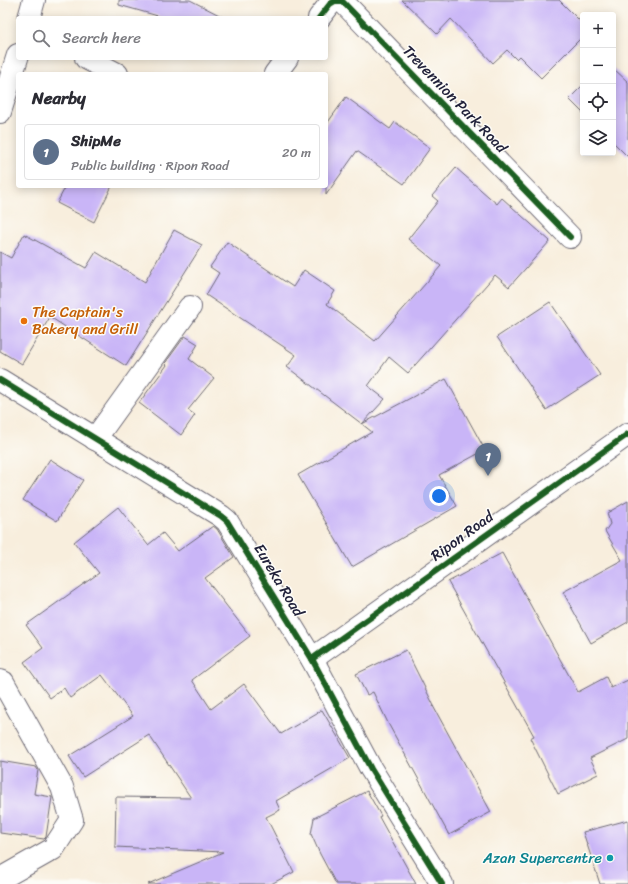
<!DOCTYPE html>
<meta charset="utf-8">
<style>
:root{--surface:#fff;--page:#f2f2f3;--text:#2b2b33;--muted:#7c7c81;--line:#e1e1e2;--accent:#1f6fb2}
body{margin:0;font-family:Sriracha,sans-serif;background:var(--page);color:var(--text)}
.controls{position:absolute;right:12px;top:12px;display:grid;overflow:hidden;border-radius:4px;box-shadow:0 2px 10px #0003}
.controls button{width:36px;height:36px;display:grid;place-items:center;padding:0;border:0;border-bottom:1px solid var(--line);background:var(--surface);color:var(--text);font:20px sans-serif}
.you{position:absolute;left:439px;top:496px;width:14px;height:14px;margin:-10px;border:3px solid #fff;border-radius:50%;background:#1a73e8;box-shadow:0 0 0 6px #1a73e833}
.badge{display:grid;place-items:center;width:26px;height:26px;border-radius:50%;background:var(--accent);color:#fff;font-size:13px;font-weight:700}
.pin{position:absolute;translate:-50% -33px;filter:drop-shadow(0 1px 2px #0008)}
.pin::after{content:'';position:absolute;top:21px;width:14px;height:12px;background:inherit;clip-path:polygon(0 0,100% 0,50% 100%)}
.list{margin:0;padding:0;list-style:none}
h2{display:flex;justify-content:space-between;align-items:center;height:52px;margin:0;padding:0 16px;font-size:17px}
h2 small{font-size:13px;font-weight:400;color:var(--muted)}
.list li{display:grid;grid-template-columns:26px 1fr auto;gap:12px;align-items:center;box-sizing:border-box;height:56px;margin:0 8px 8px;padding:0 8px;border:1px solid var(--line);border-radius:4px}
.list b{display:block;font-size:15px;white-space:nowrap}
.list p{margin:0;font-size:13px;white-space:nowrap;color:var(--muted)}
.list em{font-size:13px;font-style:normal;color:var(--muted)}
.icon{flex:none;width:22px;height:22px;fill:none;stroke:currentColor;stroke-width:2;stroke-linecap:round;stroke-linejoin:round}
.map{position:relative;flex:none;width:628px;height:884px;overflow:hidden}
.search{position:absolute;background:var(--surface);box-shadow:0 2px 10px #0003;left:16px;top:16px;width:312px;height:44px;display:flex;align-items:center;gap:10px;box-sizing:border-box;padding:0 14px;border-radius:4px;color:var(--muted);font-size:15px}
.panel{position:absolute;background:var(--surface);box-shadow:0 2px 10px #0003;left:16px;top:72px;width:312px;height:116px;border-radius:4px}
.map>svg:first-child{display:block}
.building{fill:#c9b5f7}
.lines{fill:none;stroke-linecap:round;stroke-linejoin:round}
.minor-casing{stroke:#6d6974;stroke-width:24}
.tertiary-casing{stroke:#6d6974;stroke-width:24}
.secondary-casing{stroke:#6d6974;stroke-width:24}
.minor{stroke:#fff;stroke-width:22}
.tertiary{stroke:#fff;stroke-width:22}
.secondary{stroke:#fff;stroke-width:22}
.cycleway-casing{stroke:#fdfcf7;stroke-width:8}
.cycleway{stroke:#1b5e20;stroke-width:6}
.food-dot{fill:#e8710a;stroke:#fdfcf7;stroke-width:1.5}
.culture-dot{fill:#0f9aa8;stroke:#fdfcf7;stroke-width:1.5}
.labels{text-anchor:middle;stroke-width:3;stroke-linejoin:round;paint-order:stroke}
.street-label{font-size:15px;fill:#22223b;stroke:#fdfcf7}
.food-label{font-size:15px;fill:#c56008;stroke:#fdfcf7;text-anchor:start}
.culture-label{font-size:15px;fill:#0d838f;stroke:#fdfcf7;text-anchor:end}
</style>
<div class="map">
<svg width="628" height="884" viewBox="0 0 628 884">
<rect width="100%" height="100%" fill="#fdfcf7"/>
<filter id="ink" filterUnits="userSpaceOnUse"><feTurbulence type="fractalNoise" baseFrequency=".025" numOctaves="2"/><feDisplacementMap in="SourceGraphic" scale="8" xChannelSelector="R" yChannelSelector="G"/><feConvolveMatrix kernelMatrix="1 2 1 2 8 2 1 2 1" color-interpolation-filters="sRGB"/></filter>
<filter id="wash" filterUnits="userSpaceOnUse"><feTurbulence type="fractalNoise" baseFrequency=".012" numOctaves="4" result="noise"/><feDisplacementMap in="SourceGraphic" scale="16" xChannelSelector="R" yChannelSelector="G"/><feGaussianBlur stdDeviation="0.9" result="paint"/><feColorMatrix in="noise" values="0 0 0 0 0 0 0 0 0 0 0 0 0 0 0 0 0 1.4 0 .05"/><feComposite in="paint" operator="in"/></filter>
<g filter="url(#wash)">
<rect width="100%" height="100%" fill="#f8eedd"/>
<g id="blocks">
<!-- building -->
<g class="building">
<polygon points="119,0 190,0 225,18 165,18 119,5"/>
<polygon points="402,0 559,0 583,24 583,36 541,78 519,56 516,59 507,50 493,63 451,19 437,34"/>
<polygon points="613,68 628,82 628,157 613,142"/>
<polygon points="583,85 583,113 569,99"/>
<polygon points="346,97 390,129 395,122 430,148 404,184 357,151 326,195 326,125"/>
<polygon points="456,168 497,204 502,198 550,241 509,287 495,275 408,373 389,357 368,386 385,399 362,424 287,367 296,355 206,295 219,273 210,267 227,242 293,287 304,270 335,291 327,304 375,341 441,266 408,239 438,201 432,196"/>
<polygon points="66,186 112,186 94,222 57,203"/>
<polygon points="174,230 202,245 126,366 50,317 22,364 0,351 0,252 11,258 24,234 86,268 96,252 145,282"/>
<polygon points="550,302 600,375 546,410 497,337"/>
<polygon points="185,336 198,344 189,359 214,378 188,410 195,415 181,435 139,403 167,365 165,363 166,362"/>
<polygon points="446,379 485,450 439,475 457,506 352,567 298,475 372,432 362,424"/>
<polygon points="50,459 83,480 57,521 23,500"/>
<polygon points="628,501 628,622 591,643 563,592 622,560 605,531 610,524 607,513"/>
<polygon points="118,507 148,545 163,533 178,551 213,526 217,529 234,557 205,578 250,636 192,680 211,709 244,684 281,734 322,710 350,758 276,801 280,810 266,817 294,872 271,884 148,884 223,852 115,847 116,797 191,798 149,735 83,777 69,756 133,716 102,675 70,698 64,688 50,698 24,662 43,648 26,625 99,573 74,542"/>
<polygon points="502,553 578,692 606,677 611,688 628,680 628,739 590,758 598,774 558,794 530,738 534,736 448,582"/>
<polygon points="406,650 434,706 433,706 491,812 449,835 389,725 373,692 367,695 356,674"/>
<polygon points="0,761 36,767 38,770 34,794 52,797 46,837 44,839 0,833"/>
<polygon points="367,791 381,816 379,817 416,884 336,884 320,854 311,834 314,818"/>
<polygon points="628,820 628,884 600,884 583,832"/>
</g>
</g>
</g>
<g filter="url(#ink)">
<use href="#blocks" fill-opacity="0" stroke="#6d6974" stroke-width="1"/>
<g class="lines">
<defs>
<g id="minor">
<polyline points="319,18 330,4 335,1 342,1 570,237"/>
<polyline points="86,58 117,74"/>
<polyline points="275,74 287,58"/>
<polyline points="95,439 190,307"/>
<polyline points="312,659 628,434"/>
<polyline points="0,681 3,682 62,787 72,820 53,849 0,879"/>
</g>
<polyline id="tertiary" points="0,380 221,516 227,521 312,659 371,769 442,884"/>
<g id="secondary">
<polyline points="29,18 34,0"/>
<polyline points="0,112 18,55"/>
</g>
</defs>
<!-- minor casing -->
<use href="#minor" class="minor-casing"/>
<!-- tertiary casing -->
<use href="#tertiary" class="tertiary-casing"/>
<!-- secondary casing -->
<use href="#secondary" class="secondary-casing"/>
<!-- minor -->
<use href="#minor" class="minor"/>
<!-- tertiary -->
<use href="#tertiary" class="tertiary"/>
<!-- secondary -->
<use href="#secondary" class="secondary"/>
<defs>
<g id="cycleway">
<polyline points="319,18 330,4 335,1 342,1 570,237"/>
<polyline points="0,380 221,516 227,521 312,659 371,769 442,884"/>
<polyline points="312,659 628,434"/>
</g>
</defs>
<!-- cycleway casing -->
<use href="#cycleway" class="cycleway-casing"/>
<!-- cycleway -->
<use href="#cycleway" class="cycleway"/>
</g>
</g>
<!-- markers -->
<circle class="food-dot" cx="24" cy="321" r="4"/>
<circle class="culture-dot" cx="610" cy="858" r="4"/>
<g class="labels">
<!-- street labels -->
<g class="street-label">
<text transform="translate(455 99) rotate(46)" y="5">Trevennion Park Road</text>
<text transform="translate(462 536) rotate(-36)" y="5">Ripon Road</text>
<text transform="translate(279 580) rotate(59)" y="5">Eureka Road</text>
</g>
<!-- food labels -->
<g class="food-label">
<text x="32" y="317">The Captain's<tspan x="32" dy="17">Bakery and Grill</tspan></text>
</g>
<!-- culture labels -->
<g class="culture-label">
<text x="602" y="863">Azan Supercentre</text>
</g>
</g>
</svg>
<div class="controls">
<button>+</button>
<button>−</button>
<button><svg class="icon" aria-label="locate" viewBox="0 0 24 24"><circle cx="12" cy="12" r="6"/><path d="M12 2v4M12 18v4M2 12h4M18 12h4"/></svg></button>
<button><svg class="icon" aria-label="layers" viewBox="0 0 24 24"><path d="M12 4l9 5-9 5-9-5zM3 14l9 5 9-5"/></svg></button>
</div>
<div class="you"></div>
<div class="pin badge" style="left:488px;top:476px;background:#5c6f8a">1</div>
<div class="search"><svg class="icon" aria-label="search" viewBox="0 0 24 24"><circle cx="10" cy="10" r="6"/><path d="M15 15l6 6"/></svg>Search here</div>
<section class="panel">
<h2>Nearby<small></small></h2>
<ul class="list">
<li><span class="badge" style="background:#5c6f8a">1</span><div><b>ShipMe</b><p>Public building · Ripon Road</p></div><em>20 m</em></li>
</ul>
</section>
</div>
